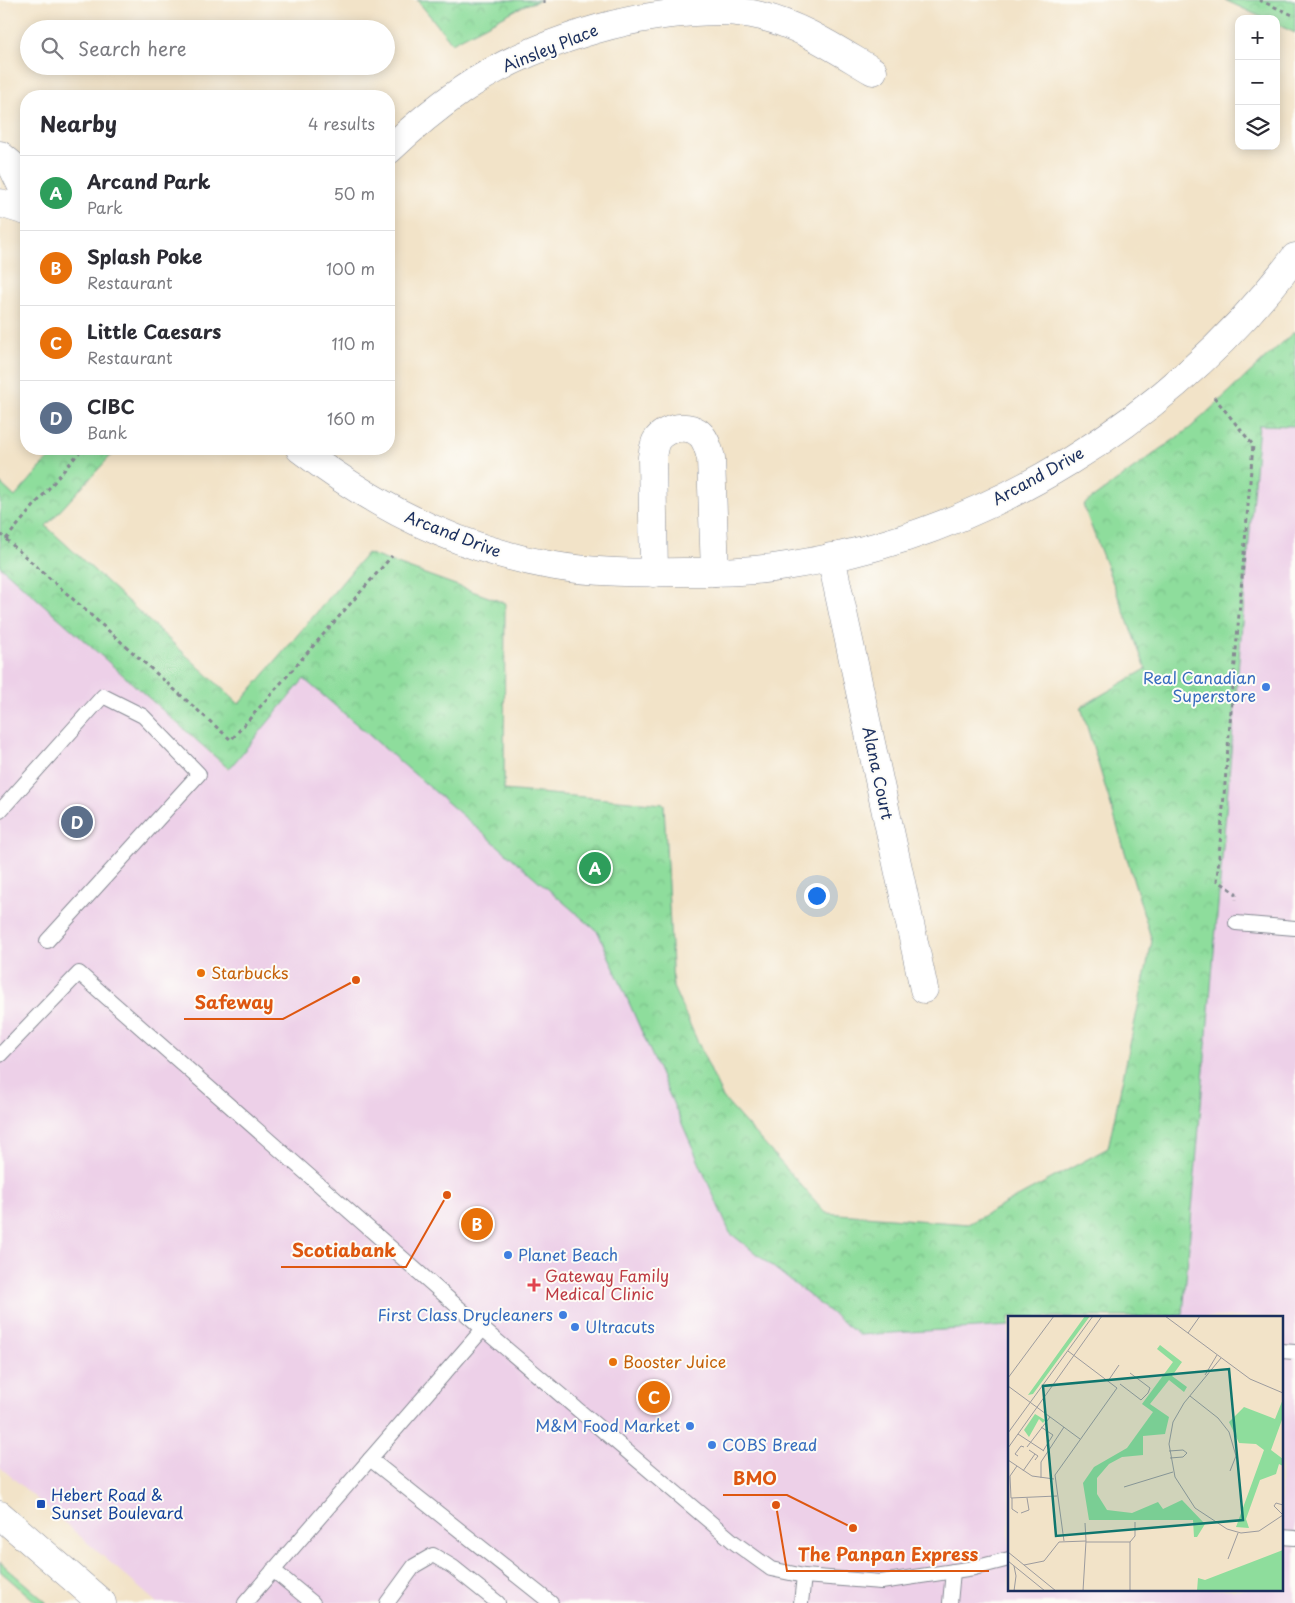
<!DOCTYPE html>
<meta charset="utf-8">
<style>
:root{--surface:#fff;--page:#f2f2f3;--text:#2b2b33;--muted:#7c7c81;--line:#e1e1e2;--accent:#ea580c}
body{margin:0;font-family:"Playpen Sans",sans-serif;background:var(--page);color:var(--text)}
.controls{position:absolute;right:15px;top:15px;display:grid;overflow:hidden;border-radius:10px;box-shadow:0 2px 12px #0003}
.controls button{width:45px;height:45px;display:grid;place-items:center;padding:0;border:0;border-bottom:1px solid var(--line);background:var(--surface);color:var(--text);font:25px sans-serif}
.you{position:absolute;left:816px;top:895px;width:18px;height:18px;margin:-12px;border:4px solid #fff;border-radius:50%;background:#1a73e8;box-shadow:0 0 0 8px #1a73e833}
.badge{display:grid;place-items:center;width:32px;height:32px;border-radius:50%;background:var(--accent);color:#fff;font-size:16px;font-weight:700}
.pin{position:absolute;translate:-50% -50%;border:2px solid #fff;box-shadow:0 1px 5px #0006}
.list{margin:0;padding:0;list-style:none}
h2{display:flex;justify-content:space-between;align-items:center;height:65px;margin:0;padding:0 20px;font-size:21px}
h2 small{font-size:16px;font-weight:400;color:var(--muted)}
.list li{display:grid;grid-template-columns:32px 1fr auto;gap:15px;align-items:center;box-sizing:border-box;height:75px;padding:0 20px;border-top:1px solid var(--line)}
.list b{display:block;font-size:19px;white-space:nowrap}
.list p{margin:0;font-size:16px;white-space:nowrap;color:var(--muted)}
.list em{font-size:16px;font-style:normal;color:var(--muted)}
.icon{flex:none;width:28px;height:28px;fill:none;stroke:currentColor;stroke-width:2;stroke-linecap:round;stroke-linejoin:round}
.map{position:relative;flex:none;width:1295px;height:1603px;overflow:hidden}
.search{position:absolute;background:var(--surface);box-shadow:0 2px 12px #0003;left:20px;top:20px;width:375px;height:55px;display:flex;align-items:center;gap:12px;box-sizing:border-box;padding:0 18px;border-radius:28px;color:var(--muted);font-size:19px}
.panel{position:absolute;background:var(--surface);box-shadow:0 2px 12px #0003;left:20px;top:90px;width:375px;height:365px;border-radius:20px}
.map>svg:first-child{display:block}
.built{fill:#edd0e8}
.grass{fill:#8edd9c;stroke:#54867d}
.park{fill:url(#park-crowns);stroke:#54867d}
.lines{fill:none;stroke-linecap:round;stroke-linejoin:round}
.service-casing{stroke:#868993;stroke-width:16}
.minor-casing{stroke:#868993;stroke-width:29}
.secondary-casing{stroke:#868993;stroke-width:29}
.path{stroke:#868993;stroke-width:3;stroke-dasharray:4 4;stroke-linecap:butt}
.service{stroke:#fff;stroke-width:14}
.minor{stroke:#fff;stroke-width:28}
.secondary{stroke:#fff;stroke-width:28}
.shop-dot{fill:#3f7fe0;stroke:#fdfcf7;stroke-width:2}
.food-dot{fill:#e8710a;stroke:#fdfcf7;stroke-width:2}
.health-dot{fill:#e0444e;stroke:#fdfcf7;stroke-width:2}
.transit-dot{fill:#1a4fb4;stroke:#fdfcf7;stroke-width:2}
.labels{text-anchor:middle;stroke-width:4;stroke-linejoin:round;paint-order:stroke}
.street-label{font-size:16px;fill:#1b2f5e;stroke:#fdfcf7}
.shop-label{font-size:16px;fill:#366cbe;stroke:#fdfcf7;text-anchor:end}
.food-label{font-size:16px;fill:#c56008;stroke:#fdfcf7;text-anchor:start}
.health-label{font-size:16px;fill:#be3a42;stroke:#fdfcf7;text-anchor:start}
.transit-label{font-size:16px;fill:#164399;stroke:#fdfcf7;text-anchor:start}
.inset-road{fill:none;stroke:#9c9b9e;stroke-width:1}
.view{fill:#0f766e;fill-opacity:0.15;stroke:#0f766e;stroke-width:2.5}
.inset-edge{fill:none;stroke:#1b2f5e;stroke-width:2.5}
.leader{fill:none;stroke:#de5710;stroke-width:2}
.callout-dot{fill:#de5710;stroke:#fdfcf7;stroke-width:2}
.callout-label{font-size:18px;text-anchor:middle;font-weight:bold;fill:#de5710;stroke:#fdfcf7;stroke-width:4;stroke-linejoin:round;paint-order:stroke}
</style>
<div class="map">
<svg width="1295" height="1603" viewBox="0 0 1295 1603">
<defs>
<pattern id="park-crowns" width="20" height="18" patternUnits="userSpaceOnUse" patternTransform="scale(1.25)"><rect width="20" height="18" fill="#8edd9c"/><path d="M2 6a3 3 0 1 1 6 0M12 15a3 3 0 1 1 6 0" fill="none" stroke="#7abe89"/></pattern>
</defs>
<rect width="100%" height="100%" fill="#fdfcf7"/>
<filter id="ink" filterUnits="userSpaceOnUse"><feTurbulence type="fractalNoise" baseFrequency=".02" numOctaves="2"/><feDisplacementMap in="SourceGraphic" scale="10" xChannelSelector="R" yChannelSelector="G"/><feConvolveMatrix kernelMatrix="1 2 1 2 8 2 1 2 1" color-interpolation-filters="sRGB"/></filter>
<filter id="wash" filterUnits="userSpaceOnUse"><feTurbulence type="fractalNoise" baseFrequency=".0096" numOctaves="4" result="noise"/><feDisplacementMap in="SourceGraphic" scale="20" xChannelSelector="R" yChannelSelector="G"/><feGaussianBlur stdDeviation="1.12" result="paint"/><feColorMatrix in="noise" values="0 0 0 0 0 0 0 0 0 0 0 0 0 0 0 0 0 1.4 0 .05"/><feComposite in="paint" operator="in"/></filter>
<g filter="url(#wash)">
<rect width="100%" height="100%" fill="#f2e3c8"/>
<!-- built -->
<polygon class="built" points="1259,425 1295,426 1295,1603 157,1603 0,1467 0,566 228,769 304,678 598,932 730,1233 859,1335 1009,1326 1009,1589 1281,1589 1281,1317 1153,1317 1183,1315"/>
<!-- grass -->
<polygon class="grass" points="0,1562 47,1603 37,1603 0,1571"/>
<!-- park -->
<g class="park">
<polygon points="417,0 541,0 525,5 452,43"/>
<polygon points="1225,0 1295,0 1295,33 1276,24 1276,19 1265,19"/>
<polygon points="1295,331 1295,426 1259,425 1183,1315 1153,1317 1009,1317 1009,1326 859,1335 730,1233 598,932 304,679 229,769 0,566 0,483 15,497 57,449 117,449 46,526 239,704 367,553 505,603 504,790 664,804 673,987 723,1098 826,1213 968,1224 1108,1148 1152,941 1081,707 1146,669 1083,505 1190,428"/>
</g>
</g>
<g filter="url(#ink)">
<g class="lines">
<defs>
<g id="service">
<polyline points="0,811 103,696 143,716 199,774 47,941"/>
<polyline points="1236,923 1295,928"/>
<polyline points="0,1055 79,973 483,1329 735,1543 771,1569 804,1576 881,1582 974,1568 1009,1559"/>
<polyline points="1281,1351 1295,1352"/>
<polyline points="370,1459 551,1603"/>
<polyline points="1281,1537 1295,1538"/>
<polyline points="273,1570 313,1603"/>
<polyline points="245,1603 483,1329"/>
<polyline points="387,1603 414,1566 433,1555 453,1567 498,1603"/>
<polyline points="801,1603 804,1576"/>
<polyline points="950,1603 953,1571"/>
</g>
<g id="minor">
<path d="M 389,150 C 412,128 436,108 462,90 C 521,49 610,19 682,13 C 709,11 735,9 761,16 C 802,26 837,50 873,71"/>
<polyline points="0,155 11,164 26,195"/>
<polyline points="0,203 26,211"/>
<path d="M 300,449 C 374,506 457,548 549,565 C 593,573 640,573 684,572 C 718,572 752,572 786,566 C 987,536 1173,418 1295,257"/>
<polyline points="831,557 924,989"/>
<path d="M 654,573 L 652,457 C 653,452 654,445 656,441 C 665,427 690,422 702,436 C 707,442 709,451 711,458 L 715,572"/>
</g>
<polyline id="secondary" points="0,1515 102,1603"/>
</defs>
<!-- service casing -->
<use href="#service" class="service-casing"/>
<!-- minor casing -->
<use href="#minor" class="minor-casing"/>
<!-- secondary casing -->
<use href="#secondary" class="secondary-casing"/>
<!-- path -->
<g class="path">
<polyline points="544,0 544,7"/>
<polyline points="1259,0 1295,16"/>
<polyline points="1214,397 1253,445 1217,880 1236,893 1236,900"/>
<polyline points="0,534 231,740 392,556"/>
<polyline points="6,539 82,449"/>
</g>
<!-- service -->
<use href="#service" class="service"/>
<!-- minor -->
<use href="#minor" class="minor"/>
<!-- secondary -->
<use href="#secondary" class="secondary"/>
</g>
</g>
<!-- markers -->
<g class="shop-dot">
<circle cx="1266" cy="687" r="5"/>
<circle cx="508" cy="1255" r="5"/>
<circle cx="563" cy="1315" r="5"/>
<circle cx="575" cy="1327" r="5"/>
<circle cx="690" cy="1426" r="5"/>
<circle cx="712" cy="1445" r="5"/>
</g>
<g class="food-dot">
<circle cx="201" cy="973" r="5"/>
<circle cx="613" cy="1362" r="5"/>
</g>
<path class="health-dot" d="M531.5 1277.5h5v5h5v5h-5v5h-5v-5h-5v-5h5z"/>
<rect class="transit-dot" x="36" y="1499" width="10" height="10" rx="2.5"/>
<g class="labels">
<!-- street labels -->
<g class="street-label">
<text transform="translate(550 48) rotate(-22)" y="6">Ainsley Place</text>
<text transform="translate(1038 476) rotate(-29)" y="6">Arcand Drive</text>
<text transform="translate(453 534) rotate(21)" y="6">Arcand Drive</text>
<text transform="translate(878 773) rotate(78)" y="6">Alana Court</text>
</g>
<!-- shop labels -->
<g class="shop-label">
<text x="1256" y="684">Real Canadian<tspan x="1256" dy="18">Superstore</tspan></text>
<text x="518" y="1261" text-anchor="start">Planet Beach</text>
<text x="553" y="1321">First Class Drycleaners</text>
<text x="585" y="1333" text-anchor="start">Ultracuts</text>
<text x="680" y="1432">M&amp;M Food Market</text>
<text x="722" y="1451" text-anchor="start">COBS Bread</text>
</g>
<!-- food labels -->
<g class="food-label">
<text x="211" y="979">Starbucks</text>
<text x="623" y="1368">Booster Juice</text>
</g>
<!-- health labels -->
<g class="health-label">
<text x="545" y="1282">Gateway Family<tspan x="545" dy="18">Medical Clinic</tspan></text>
</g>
<!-- transit labels -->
<g class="transit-label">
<text x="51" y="1501">Hebert Road &amp;<tspan x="51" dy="18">Sunset Boulevard</tspan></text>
</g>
</g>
<!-- overview -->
<g transform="translate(1008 1316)">
<rect width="275" height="275" fill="#f2e3c8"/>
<path d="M 77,0 L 82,0 L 25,78 L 20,79 ZM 27,98 L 37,104 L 35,107 L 31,103 L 21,121 L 16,114 ZM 275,234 L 275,275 L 189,275 L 190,262 L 197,264 Z" fill="#8edd9c"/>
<path d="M 152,29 L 174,46 L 164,60 L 179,71 L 176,76 L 161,64 L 142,88 L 161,101 L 157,118 L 135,120 L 135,139 L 114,141 L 101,148 L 89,162 L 89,178 L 99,194 L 124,197 L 150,186 L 155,193 L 174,184 L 197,208 L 189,221 L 186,221 L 185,204 L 81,204 L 75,167 L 86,151 L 119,132 L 145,96 L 134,88 L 165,46 L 149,33 ZM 275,83 L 275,101 L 263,134 L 275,143 L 275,150 L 271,148 L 268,158 L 252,164 L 238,203 L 241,212 L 228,211 L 256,134 L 248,128 L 231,127 L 221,106 L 236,91 L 267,103 Z" fill="#8edd9c"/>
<path class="inset-road" d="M 157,0 L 242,63 L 275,77M 180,17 L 192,0M 213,42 L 176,87 L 165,106 L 161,128 L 167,161 L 187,192 L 219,213 L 233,217 L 251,215 L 275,199M 197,59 L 209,39M 0,62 L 46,0M 100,65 L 111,49M 112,68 L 133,84 L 140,77 L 142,72 L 122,57M 0,70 L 72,123M 182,80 L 210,102 L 221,116 L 228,140 L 222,155M 33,111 L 45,119 L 35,135M 0,117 L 85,0M 10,118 L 36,135M 19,131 L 42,101M 0,132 L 94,0M 21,134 L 30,140 L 27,144M 161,135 L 175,134 L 179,137 L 175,141 L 162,142M 10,140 L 7,138 L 13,130 L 16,131M 0,144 L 24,160 L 46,163M 9,150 L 2,160 L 3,182 L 49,180M 15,155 L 27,138M 33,162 L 33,146 L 56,111M 116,171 L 165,156M 4,182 L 4,193 L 10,197M 275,189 L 268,187 L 266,190 L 275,199M 13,197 L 21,194 L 19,182M 77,207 L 78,225M 56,225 L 47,159 L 109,72 L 60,35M 78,226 L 122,226M 0,236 L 48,275M 220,243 L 230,217M 0,245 L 37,275M 16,249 L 36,245 L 51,226 L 78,225 L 75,275M 6,250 L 8,260 L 6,275M 122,275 L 122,226 L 127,220 L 127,206"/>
<path class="view" d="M 221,53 L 235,204 L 48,220 L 35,70 Z"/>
<rect width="275" height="275" class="inset-edge"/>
</g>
<!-- callouts -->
<path class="leader" d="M356 980L283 1019H184M447 1195L406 1267H281M853 1528L787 1495H723M776 1505L787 1571H989"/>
<g class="callout-dot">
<circle cx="356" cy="980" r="5"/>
<circle cx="447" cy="1195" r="5"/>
<circle cx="853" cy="1528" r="5"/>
<circle cx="776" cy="1505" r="5"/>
</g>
<g class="callout-label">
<text x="234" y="1009">Safeway</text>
<text x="344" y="1257">Scotiabank</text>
<text x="755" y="1485">BMO</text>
<text x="888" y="1561">The Panpan Express</text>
</g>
</svg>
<div class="controls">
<button>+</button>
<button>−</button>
<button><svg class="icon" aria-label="layers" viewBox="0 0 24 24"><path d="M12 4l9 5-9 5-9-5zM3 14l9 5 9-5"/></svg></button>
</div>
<div class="you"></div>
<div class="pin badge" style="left:595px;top:868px;background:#2e9e5b">A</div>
<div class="pin badge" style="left:477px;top:1224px;background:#e8710a">B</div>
<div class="pin badge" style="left:654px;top:1397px;background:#e8710a">C</div>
<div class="pin badge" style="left:77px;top:822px;background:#5c6f8a">D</div>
<div class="search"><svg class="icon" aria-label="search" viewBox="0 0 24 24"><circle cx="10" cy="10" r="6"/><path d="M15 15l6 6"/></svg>Search here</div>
<section class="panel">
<h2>Nearby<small>4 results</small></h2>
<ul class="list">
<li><span class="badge" style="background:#2e9e5b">A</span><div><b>Arcand Park</b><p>Park</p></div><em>50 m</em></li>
<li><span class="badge" style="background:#e8710a">B</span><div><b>Splash Poke</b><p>Restaurant</p></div><em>100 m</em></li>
<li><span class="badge" style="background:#e8710a">C</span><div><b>Little Caesars</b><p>Restaurant</p></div><em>110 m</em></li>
<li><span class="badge" style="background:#5c6f8a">D</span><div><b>CIBC</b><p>Bank</p></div><em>160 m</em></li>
</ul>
</section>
</div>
